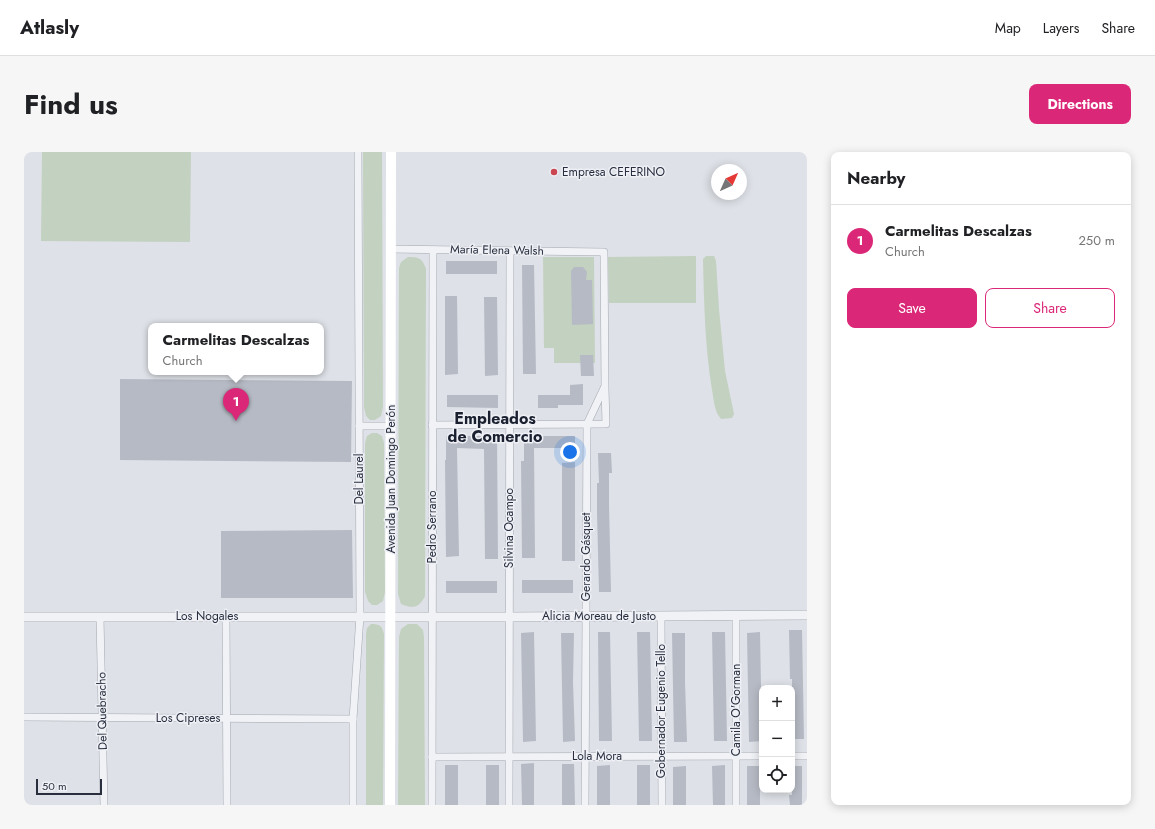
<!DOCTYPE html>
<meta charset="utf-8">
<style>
:root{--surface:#fff;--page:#f6f6f6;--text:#202124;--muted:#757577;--line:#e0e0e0;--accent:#db2777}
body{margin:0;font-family:Jost,sans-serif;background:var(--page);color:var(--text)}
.controls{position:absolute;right:12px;bottom:12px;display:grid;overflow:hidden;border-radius:8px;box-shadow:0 2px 10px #0003}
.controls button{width:36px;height:36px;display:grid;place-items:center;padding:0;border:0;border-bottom:1px solid var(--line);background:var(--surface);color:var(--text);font:20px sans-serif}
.compass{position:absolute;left:687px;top:12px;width:36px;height:36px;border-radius:50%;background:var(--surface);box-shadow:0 2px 10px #0003;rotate:45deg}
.scale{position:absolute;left:12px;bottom:10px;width:66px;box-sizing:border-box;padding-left:4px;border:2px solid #282e3e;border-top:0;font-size:11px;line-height:14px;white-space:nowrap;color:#282e3e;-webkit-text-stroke:3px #eef0f5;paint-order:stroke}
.you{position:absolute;left:546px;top:300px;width:14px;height:14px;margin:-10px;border:3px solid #fff;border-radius:50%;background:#1a73e8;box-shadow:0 0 0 6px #1a73e833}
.badge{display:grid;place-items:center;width:26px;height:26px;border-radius:50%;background:var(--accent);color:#fff;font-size:13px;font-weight:700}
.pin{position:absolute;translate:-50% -33px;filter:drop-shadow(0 1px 2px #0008)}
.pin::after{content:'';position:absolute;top:21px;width:14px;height:12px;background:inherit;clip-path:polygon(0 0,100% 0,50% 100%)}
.popup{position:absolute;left:124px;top:171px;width:176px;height:52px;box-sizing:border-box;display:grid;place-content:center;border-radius:8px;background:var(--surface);filter:drop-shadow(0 1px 3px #0005);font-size:13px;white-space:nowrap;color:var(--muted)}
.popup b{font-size:15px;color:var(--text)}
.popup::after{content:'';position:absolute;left:50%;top:100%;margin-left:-8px;border:8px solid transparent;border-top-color:var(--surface)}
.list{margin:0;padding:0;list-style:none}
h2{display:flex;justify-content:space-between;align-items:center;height:52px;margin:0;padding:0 16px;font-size:17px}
h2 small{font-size:13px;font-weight:400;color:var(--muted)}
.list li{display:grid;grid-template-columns:26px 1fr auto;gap:12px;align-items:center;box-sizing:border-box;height:72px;padding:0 16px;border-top:1px solid var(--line)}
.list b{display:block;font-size:15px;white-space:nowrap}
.list p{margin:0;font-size:13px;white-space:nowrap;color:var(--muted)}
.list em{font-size:13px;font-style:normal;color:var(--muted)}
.actions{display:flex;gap:8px;padding:12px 16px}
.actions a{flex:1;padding:9px 0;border:1px solid var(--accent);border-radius:8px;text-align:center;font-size:14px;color:var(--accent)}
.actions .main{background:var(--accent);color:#fff}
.icon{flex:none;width:22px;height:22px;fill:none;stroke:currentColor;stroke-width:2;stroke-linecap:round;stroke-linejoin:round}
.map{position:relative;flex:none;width:783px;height:653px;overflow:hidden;border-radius:8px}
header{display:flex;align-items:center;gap:24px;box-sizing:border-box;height:56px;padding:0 20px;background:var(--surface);border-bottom:1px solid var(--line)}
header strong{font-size:19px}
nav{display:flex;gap:22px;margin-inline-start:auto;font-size:14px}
.intro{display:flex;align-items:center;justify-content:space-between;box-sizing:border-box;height:96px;padding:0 24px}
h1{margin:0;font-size:28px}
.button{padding:10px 18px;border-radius:8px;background:var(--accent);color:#fff;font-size:14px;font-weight:700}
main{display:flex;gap:24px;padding:0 24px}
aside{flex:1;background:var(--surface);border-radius:8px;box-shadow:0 2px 10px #0003}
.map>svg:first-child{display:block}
.green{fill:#c3d1c0}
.building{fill:#b6bac4}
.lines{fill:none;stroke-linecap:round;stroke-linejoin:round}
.minor-casing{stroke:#a4a8b1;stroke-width:8}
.tertiary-casing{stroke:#a4a8b1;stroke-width:10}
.minor{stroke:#f1f2f6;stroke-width:7}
.tertiary{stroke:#f1f2f6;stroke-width:9}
.secondary{stroke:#fff;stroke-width:10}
.poi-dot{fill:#ca4650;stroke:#eef0f5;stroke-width:1.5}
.labels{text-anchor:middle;stroke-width:3;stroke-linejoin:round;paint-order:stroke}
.poi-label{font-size:12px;fill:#282e3e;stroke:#eef0f5;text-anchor:start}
.street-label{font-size:12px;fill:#282e3e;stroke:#eef0f5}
.district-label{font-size:16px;font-weight:bold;fill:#1a202f;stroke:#eef0f5}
</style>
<header>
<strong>Atlasly</strong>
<nav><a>Map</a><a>Layers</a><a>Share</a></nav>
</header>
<div class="intro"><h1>Find us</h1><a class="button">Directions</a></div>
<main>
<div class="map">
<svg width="783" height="653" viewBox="0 0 783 653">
<rect width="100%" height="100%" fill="#dee1e7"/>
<!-- green -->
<g class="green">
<polygon points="18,0 167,0 166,90 17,89"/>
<polygon points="339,0 358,0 359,255 357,264 351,268 346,268 342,264 340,255"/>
<polygon points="672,104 672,151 585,151 584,105"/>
<path d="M 682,104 L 690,104 L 692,109 L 695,157 L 701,219 L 710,262 L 708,266 L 697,267 C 690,259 690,248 688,238 C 681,195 680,151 679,107 Z"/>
<path d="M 384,105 C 395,105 398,106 402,117 L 401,444 C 395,456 389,457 377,452 L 374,442 L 375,116 L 377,110 Z"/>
<polygon points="519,105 570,105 571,211 530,211 530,196 520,196"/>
<polygon points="348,281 353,281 358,284 360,291 361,440 359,449 353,453 348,453 344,449 341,440 341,291 343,284"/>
<path d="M 347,472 C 356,472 358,474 360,482 L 359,653 L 342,653 L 342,482 L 343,476 Z"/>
<polygon points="384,472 393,472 399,478 400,485 401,653 374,653 375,485 377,477"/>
</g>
<!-- building -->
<g class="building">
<rect x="422" y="109" width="51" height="13"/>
<polygon points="498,113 510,113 512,222 499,222"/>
<polygon points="550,115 559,115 563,120 562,128 568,128 569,172 548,173 547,119"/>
<polygon points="421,144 433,144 434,222 421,223"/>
<polygon points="460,145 473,145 474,223 461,224"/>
<polygon points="556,203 569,203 570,224 557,224"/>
<polygon points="96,227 328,229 327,310 96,308"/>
<polygon points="559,232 559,253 534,253 534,256 514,256 514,243 546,243 546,233"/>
<polygon points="423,243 474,243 474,256 423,255"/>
<polygon points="422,284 473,284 474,407 461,407 460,297 433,296 435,404 422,405 421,308 422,308"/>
<polygon points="500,284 551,284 551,296 510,296 511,406 498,406 497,309 500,309"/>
<polygon points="574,301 587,301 588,321 585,321 585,352 587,440 575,440 573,360 573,331 575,331"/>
<polygon points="551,310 551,409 538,409 538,311"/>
<polygon points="328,378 329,446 197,446 197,379"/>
<rect x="498" y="428" width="51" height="13"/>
<rect x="422" y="429" width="51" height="12"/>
<polygon points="765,478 778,478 780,587 768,587 768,527 766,527"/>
<polygon points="510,480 512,589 499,590 497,481"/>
<polygon points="574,480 586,480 588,589 575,589"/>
<polygon points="613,480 626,480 628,589 615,589"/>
<polygon points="688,480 701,480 703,589 690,589"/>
<polygon points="736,480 738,589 725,590 723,481"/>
<polygon points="537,481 550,481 549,530 551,589 539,590"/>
<polygon points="648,481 661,481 661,530 663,590 650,590"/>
<polygon points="510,611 510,653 498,653 497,612"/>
<polygon points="538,612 550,612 551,653 538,653"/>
<rect x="421" y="613" width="13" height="40"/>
<rect x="462" y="613" width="13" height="40"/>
<polygon points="586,613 586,653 573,653 573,614"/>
<rect x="613" y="613" width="13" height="40"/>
<polygon points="701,613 701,653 689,653 688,614"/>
<polygon points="662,614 662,653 649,653 649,615"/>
<rect x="723" y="614" width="13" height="39"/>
<polygon points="768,614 778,614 778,653 766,653 765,643 768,643"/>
</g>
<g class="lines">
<defs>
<g id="minor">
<polyline points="366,97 580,100 581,234 563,272 561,653"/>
<polyline points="408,273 582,272 581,236"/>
<polyline points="335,274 367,274"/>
<polyline points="202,464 203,653"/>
<polyline points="637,464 638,653"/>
<polyline points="76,465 80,653"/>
<polyline points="0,565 329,567"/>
<polyline points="768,604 783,604"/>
<polyline points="408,605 738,604"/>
<polyline points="329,653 329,567 336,464 334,0"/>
<polyline points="408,653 409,98"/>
<polyline points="485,653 486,99"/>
<polyline points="712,653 712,464"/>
</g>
<polyline id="tertiary" points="0,465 485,465 783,463"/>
</defs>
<!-- minor casing -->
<use href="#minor" class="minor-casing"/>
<!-- tertiary casing -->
<use href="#tertiary" class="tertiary-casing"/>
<!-- minor -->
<use href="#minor" class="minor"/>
<!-- tertiary -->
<use href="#tertiary" class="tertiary"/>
<!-- secondary -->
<polyline class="secondary" points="366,653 367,0"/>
</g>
<!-- markers -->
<circle class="poi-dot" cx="530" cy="20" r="4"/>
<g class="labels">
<!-- poi labels -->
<g class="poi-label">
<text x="538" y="24">Empresa CEFERINO</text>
</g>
<!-- street labels -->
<g class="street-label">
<text transform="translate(473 98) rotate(1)" y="4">María Elena Walsh</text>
<text transform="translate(335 327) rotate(-90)" y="4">Del Laurel</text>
<text transform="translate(367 327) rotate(-90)" y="4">Avenida Juan Domingo Perón</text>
<text transform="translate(408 375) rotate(-90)" y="4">Pedro Serrano</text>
<text transform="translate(485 376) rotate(-90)" y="4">Silvina Ocampo</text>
<text transform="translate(562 405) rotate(-90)" y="4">Gerardo Gásquet</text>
<text x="183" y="468">Los Nogales</text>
<text x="575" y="468">Alicia Moreau de Justo</text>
<text transform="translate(712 558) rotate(-90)" y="4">Camila O'Gorman</text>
<text transform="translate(78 559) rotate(-91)" y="4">Del Quebracho</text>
<text transform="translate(637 559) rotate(-90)" y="4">Gobernador Eugenio Tello</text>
<text x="164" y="570">Los Cipreses</text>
<text x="573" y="608">Lola Mora</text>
</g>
<!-- district labels -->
<g class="district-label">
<text x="471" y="272">Empleados<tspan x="471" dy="18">de Comercio</tspan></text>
</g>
</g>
</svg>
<div class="controls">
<button>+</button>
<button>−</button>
<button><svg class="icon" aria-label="locate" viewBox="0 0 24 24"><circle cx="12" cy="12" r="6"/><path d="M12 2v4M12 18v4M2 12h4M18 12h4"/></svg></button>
</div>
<svg class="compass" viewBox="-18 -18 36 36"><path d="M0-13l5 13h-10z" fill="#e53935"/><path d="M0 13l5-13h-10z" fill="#757577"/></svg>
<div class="scale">50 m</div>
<div class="you"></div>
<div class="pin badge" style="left:212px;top:269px">1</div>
<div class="popup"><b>Carmelitas Descalzas</b>Church</div>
</div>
<aside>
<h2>Nearby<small></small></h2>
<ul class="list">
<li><span class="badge">1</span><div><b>Carmelitas Descalzas</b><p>Church</p></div><em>250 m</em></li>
</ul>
<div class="actions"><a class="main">Save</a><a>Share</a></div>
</aside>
</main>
